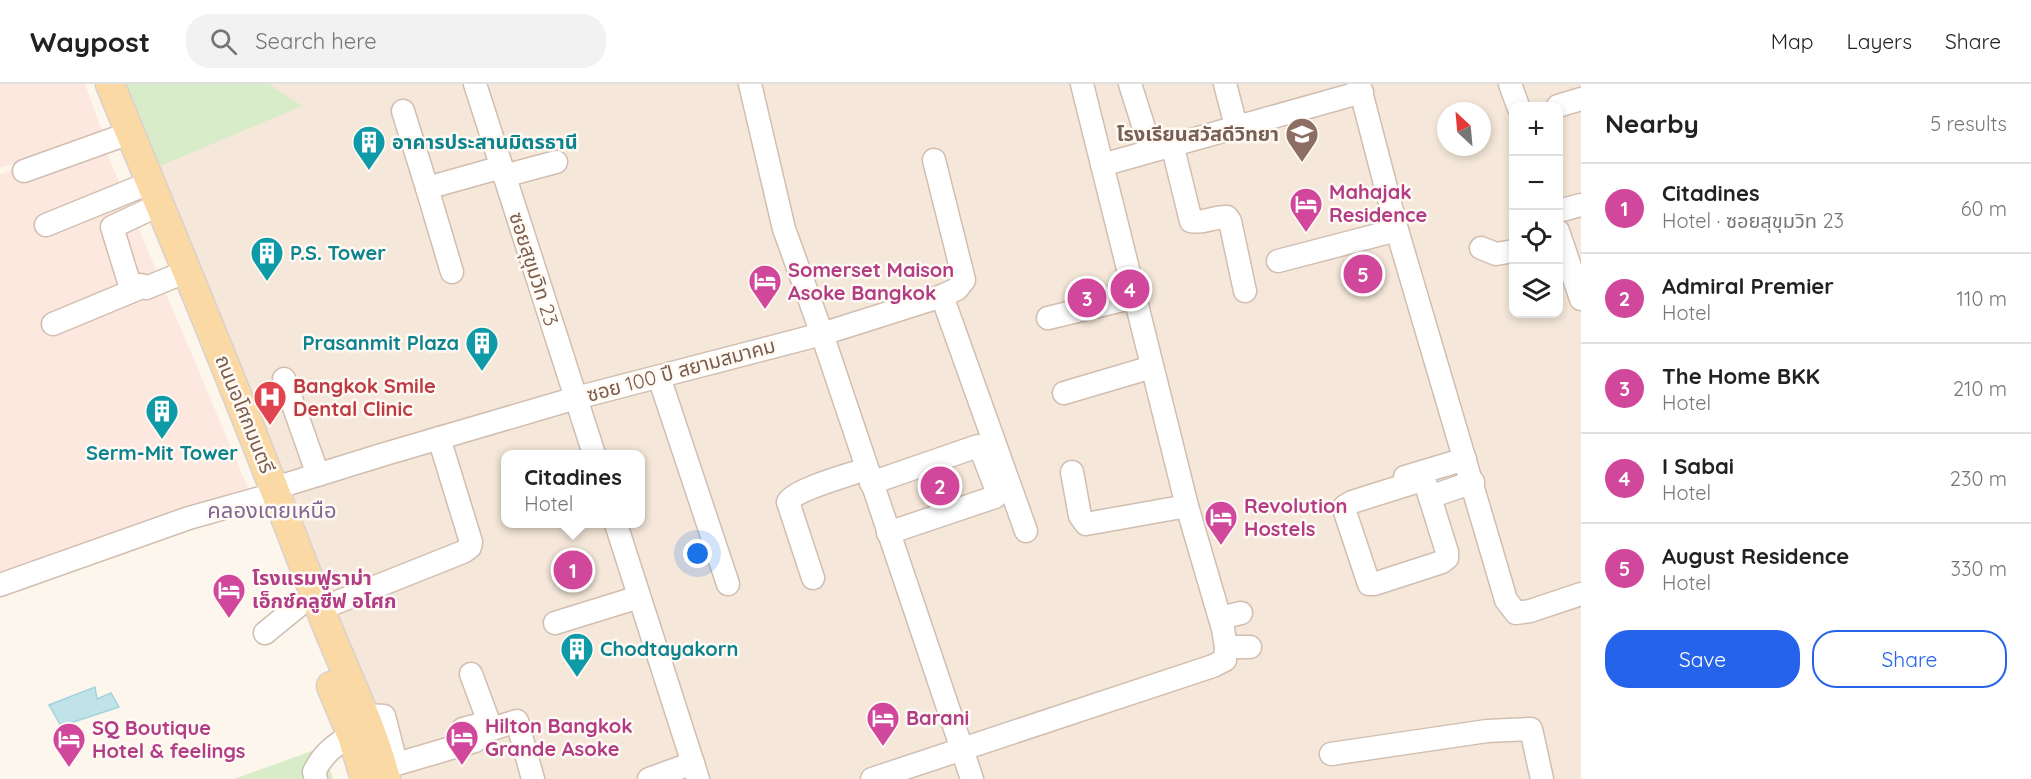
<!DOCTYPE html>
<meta charset="utf-8">
<style>
:root{--surface:#fff;--page:#f2f2f2;--text:#222;--muted:#767676;--line:#e0e0e0;--accent:#2563eb}
body{margin:0;font-family:Quicksand,"Noto Sans Thai",sans-serif;background:var(--page);color:var(--text)}
.controls{position:absolute;right:18px;top:18px;display:grid;overflow:hidden;border-radius:12px;box-shadow:0 3px 9px #0003}
.controls button{width:54px;height:54px;display:grid;place-items:center;padding:0;border:0;border-bottom:2px solid var(--line);background:var(--surface);color:var(--text);font:30px sans-serif}
.compass{position:absolute;left:1437px;top:18px;width:54px;height:54px;border-radius:50%;background:var(--surface);box-shadow:0 3px 9px #0003;rotate:334deg}
.you{position:absolute;left:698px;top:470px;width:21px;height:21px;margin:-15px;border:4px solid #fff;border-radius:50%;background:#1a73e8;box-shadow:0 0 0 9px #1a73e833}
.badge{display:grid;place-items:center;width:39px;height:39px;border-radius:50%;background:var(--accent);color:#fff;font-size:20px;font-weight:700}
.pin{position:absolute;translate:-50% -50%;border:3px solid #fff;box-shadow:0 2px 6px #0006}
.popup{position:absolute;left:501px;top:366px;width:144px;height:78px;box-sizing:border-box;display:grid;place-content:center;border-radius:12px;background:var(--surface);filter:drop-shadow(0 2px 4px #0005);font-size:20px;white-space:nowrap;color:var(--muted)}
.popup b{font-size:22px;color:var(--text)}
.popup::after{content:'';position:absolute;left:50%;top:100%;margin-left:-12px;border:12px solid transparent;border-top-color:var(--surface)}
.list{margin:0;padding:0;list-style:none}
h2{display:flex;justify-content:space-between;align-items:center;height:78px;margin:0;padding:0 24px;font-size:26px}
h2 small{font-size:20px;font-weight:400;color:var(--muted)}
.list li{display:grid;grid-template-columns:39px 1fr auto;gap:18px;align-items:center;box-sizing:border-box;height:90px;padding:0 24px;border-top:2px solid var(--line)}
.list b{display:block;font-size:22px;white-space:nowrap}
.list p{margin:0;font-size:20px;white-space:nowrap;color:var(--muted)}
.list em{font-size:20px;font-style:normal;color:var(--muted)}
.actions{display:flex;gap:12px;padding:18px 24px}
.actions a{flex:1;padding:14px 0;border:2px solid var(--accent);border-radius:24px;text-align:center;font-size:21px;color:var(--accent)}
.actions .main{background:var(--accent);color:#fff}
.icon{flex:none;width:33px;height:33px;fill:none;stroke:currentColor;stroke-width:2;stroke-linecap:round;stroke-linejoin:round}
.map{position:relative;flex:none;width:1581px;height:695px;overflow:hidden}
header{display:flex;align-items:center;gap:36px;box-sizing:border-box;height:84px;padding:0 30px;background:var(--surface);border-bottom:2px solid var(--line)}
header strong{font-size:28px}
nav{display:flex;gap:33px;margin-inline-start:auto;font-size:21px}
.search{width:420px;height:54px;background:var(--page);display:flex;align-items:center;gap:15px;box-sizing:border-box;padding:0 21px;border-radius:24px;color:var(--muted);font-size:22px}
main{display:flex}
aside{flex:1;background:var(--surface)}
.map>svg:first-child{display:block}
.residential{fill:#f5e8da;fill-rule:evenodd}
.commercial{fill:#fde8e0}
.green{fill:#d8ecc9}
.water{fill:#bfe3e8;stroke:#a5d3da;stroke-width:1.5}
.lines{fill:none;stroke-linecap:round;stroke-linejoin:round}
.minor-casing{stroke:#d1beb0;stroke-width:25}
.major-casing{stroke:#dad1cd;stroke-width:31}
.minor{stroke:#fff;stroke-width:22}
.major{stroke:#fbd9a5;stroke-width:28}
.labels{text-anchor:middle;stroke-width:5;stroke-linejoin:round;paint-order:stroke}
.education-label{font-size:20px;font-weight:bold;fill:#785e54;stroke:#fffaf3;text-anchor:end}
.culture-label{font-size:20px;font-weight:bold;fill:#0d838f;stroke:#fffaf3;text-anchor:start}
.hotel-label{font-size:20px;font-weight:bold;fill:#b23c85;stroke:#fffaf3;text-anchor:start}
.street-label{font-size:20px;fill:#7a5c4d;stroke:#fffaf3}
.health-label{font-size:20px;font-weight:bold;fill:#be3a42;stroke:#fffaf3;text-anchor:start}
.quarter-label{font-size:22px;fill:#846695;stroke:#fffaf3}
</style>
<header>
<strong>Waypost</strong>
<div class="search"><svg class="icon" aria-label="search" viewBox="0 0 24 24"><circle cx="10" cy="10" r="6"/><path d="M15 15l6 6"/></svg>Search here</div>
<nav><a>Map</a><a>Layers</a><a>Share</a></nav>
</header>
<main>
<div class="map">
<svg width="1581" height="695" viewBox="0 0 1581 695">
<rect width="100%" height="100%" fill="#fdf6ec"/>
<!-- residential -->
<path class="residential" d="M 119,0 L 1581,0 L 1581,695 L 395,695 ZM 1514,22 L 1558,22 L 1558,230 L 1514,230 ZM 1446,27 L 1482,27 L 1482,63 L 1446,63 ZM 506,370 L 640,370 L 640,440 L 506,440 Z"/>
<!-- commercial -->
<g class="commercial">
<polygon points="0,0 85,0 104,53 0,84"/>
<polygon points="103,60 248,404 0,491 0,90"/>
</g>
<!-- green -->
<g class="green">
<polygon points="119,0 269,0 302,22 153,85"/>
<polygon points="323,663 333,695 234,695"/>
</g>
<!-- water -->
<polygon class="water" points="95,603 97,615 111,609 119,623 61,642 49,621"/>
<g class="lines">
<defs>
<g id="minor">
<polyline points="475,0 594,370"/>
<polyline points="750,0 784,145 822,250 972,695"/>
<polyline points="1130,0 1151,66"/>
<polyline points="1225,0 1236,42"/>
<polyline points="1359,0 1397,146 1506,516 1516,529 1530,527 1581,510"/>
<polyline points="1510,0 1518,22"/>
<polyline points="1558,22 1581,15"/>
<polyline points="403,27 427,104"/>
<path d="M 1172,60 L 1191,137 C 1203,140 1215,132 1227,133 L 1230,137 L 1245,207"/>
<polyline points="1102,81 1362,8"/>
<polyline points="24,87 116,54"/>
<polyline points="504,92 556,78"/>
<polyline points="146,127 112,143 129,198 132,203 141,201 146,204 173,193"/>
<polyline points="1558,127 1581,121"/>
<polyline points="46,141 137,104"/>
<polyline points="1558,147 1581,215"/>
<polyline points="1481,164 1496,170 1514,167"/>
<polyline points="1278,177 1397,146"/>
<polyline points="452,188 427,104 502,83"/>
<polyline points="942,212 1026,447"/>
<polyline points="1048,234 1135,213"/>
<polyline points="53,240 142,203"/>
<polyline points="659,293 728,500"/>
<polyline points="284,295 318,391"/>
<polyline points="1064,309 1152,283"/>
<polyline points="1072,388 1080,432 1086,440 1187,422"/>
<polyline points="1405,393 1465,375"/>
<polygon points="1422,396 1426,401 1447,468 1447,474 1442,478 1374,500 1369,500 1345,428 1345,422 1352,418"/>
<polyline points="871,399 978,362 980,363 997,407 998,410 995,413 888,449"/>
<polyline points="275,404 385,370 576,314 822,250 942,212 957,205 964,196 934,76"/>
<polyline points="1430,413 1473,398"/>
<polyline points="616,440 698,695"/>
<path d="M 813,494 L 788,418 C 796,405 849,391 866,385"/>
<polyline points="0,501 189,434 260,414"/>
<polyline points="320,525 463,468 470,463 471,458 439,354"/>
<polyline points="1220,534 1241,529"/>
<polyline points="555,539 639,513"/>
<polyline points="265,549 298,522"/>
<polyline points="1226,563 1250,563"/>
<polyline points="365,631 384,632 393,667"/>
<polyline points="463,645 479,641 487,633 471,590"/>
<polyline points="1331,670 1487,647 1531,645 1542,695"/>
<polyline points="383,684 475,657 473,651 517,637 533,695"/>
<path d="M 316,695 L 314,688 C 322,671 334,660 352,652"/>
<polyline points="649,695 693,679"/>
<polyline points="872,695 1213,582 1225,576 1226,563 1223,545 1187,422 1082,0"/>
</g>
<g id="major">
<path d="M 110,0 C 181,173 253,346 319,522 C 341,580 370,635 386,695"/>
<polyline points="331,602 352,652 365,695"/>
</g>
</defs>
<!-- minor casing -->
<use href="#minor" class="minor-casing"/>
<!-- major casing -->
<use href="#major" class="major-casing"/>
<!-- minor -->
<use href="#minor" class="minor"/>
<!-- major -->
<use href="#major" class="major"/>
</g>
<!-- icons -->
<defs>
<symbol id="school-pin" viewBox="-11 -11 22 30"><path d="M0 17L-7.5 6A9.5 9.5 0 1 1 7.5 6Z" fill="#8d6e63" stroke="#fffaf3"/><path d="M0-5L7-2L0 1L-7-2ZM-4 1L0 2.5L4 1V4Q0 6-4 4Z" fill="#fff"/></symbol>
<symbol id="building-pin" viewBox="-11 -11 22 30"><path d="M0 17L-7.5 6A9.5 9.5 0 1 1 7.5 6Z" fill="#0f9aa8" stroke="#fffaf3"/><path d="M-4-6H4V6H1V3H-1V6H-4ZM-2.5-4.3h1.7v1.8h-1.7ZM.8-4.3h1.7v1.8H.8ZM-2.5-1h1.7V.8h-1.7ZM.8-1h1.7V.8H.8Z" fill="#fff"/></symbol>
<symbol id="hotel-pin" viewBox="-11 -11 22 30"><path d="M0 17L-7.5 6A9.5 9.5 0 1 1 7.5 6Z" fill="#d1479c" stroke="#fffaf3"/><path d="M-6-4.5h1.5V1H6V5H4.5V3h-9V5H-6ZM-4 0a1.8 1.8 0 1 1 3.6 0ZM.5 0V-2.5h3Q6-2.5 6 0Z" fill="#fff"/></symbol>
<symbol id="hospital-pin" viewBox="-11 -11 22 30"><path d="M0 17L-7.5 6A9.5 9.5 0 1 1 7.5 6Z" fill="#e0444e" stroke="#fffaf3"/><path d="M-5-5h3v3.5h4V-5h3V5h-3V1.5h-4V5h-3Z" fill="#fff"/></symbol>
</defs>
<g fill-rule="evenodd">
<use href="#school-pin" x="1283" y="31" width="38" height="52"/>
<use href="#building-pin" x="350" y="39" width="38" height="52"/>
<use href="#hotel-pin" x="1287" y="101" width="38" height="52"/>
<use href="#building-pin" x="248" y="150" width="38" height="52"/>
<use href="#hotel-pin" x="746" y="178" width="38" height="52"/>
<use href="#building-pin" x="463" y="240" width="38" height="52"/>
<use href="#hospital-pin" x="251" y="294" width="38" height="52"/>
<use href="#building-pin" x="143" y="308" width="38" height="52"/>
<use href="#hotel-pin" x="1202" y="414" width="38" height="52"/>
<use href="#hotel-pin" x="210" y="487" width="38" height="52"/>
<use href="#building-pin" x="558" y="546" width="38" height="52"/>
<use href="#hotel-pin" x="864" y="615" width="38" height="52"/>
<use href="#hotel-pin" x="443" y="634" width="38" height="52"/>
<use href="#hotel-pin" x="50" y="636" width="38" height="52"/>
</g>
<g class="labels">
<!-- education labels -->
<g class="education-label">
<text x="1279" y="57">โรงเรียนสวัสดีวิทยา</text>
</g>
<!-- culture labels -->
<g class="culture-label">
<text x="392" y="65">อาคารประสานมิตรธานี</text>
<text x="290" y="176">P.S. Tower</text>
<text x="459" y="266" text-anchor="end">Prasanmit Plaza</text>
<text x="162" y="376" text-anchor="middle">Serm-Mit Tower</text>
<text x="600" y="572">Chodtayakorn</text>
</g>
<!-- hotel labels -->
<g class="hotel-label">
<text x="1329" y="115">Mahajak<tspan x="1329" dy="23">Residence</tspan></text>
<text x="788" y="193">Somerset Maison<tspan x="788" dy="23">Asoke Bangkok</tspan></text>
<text x="1244" y="429">Revolution<tspan x="1244" dy="23">Hostels</tspan></text>
<text x="252" y="501">โรงแรมฟูราม่า<tspan x="252" dy="23">เอ็กซ์คลูซีฟ อโศก</tspan></text>
<text x="906" y="641">Barani</text>
<text x="485" y="649">Hilton Bangkok<tspan x="485" dy="23">Grande Asoke</tspan></text>
<text x="92" y="651">SQ Boutique<tspan x="92" dy="23">Hotel &amp; feelings</tspan></text>
</g>
<!-- street labels -->
<g class="street-label">
<text transform="translate(534 185) rotate(72)" y="7">ซอยสุขุมวิท 23</text>
<text transform="translate(681 286) rotate(-15)" y="7">ซอย 100 ปี สยามสมาคม</text>
<text transform="translate(245 330) rotate(68)" y="7">ถนนอโศกมนตรี</text>
</g>
<!-- health labels -->
<g class="health-label">
<text x="293" y="309">Bangkok Smile<tspan x="293" dy="23">Dental Clinic</tspan></text>
</g>
<!-- quarter labels -->
<g class="quarter-label">
<text x="272" y="434">คลองเตยเหนือ</text>
</g>
</g>
</svg>
<div class="controls">
<button>+</button>
<button>−</button>
<button><svg class="icon" aria-label="locate" viewBox="0 0 24 24"><circle cx="12" cy="12" r="6"/><path d="M12 2v4M12 18v4M2 12h4M18 12h4"/></svg></button>
<button><svg class="icon" aria-label="layers" viewBox="0 0 24 24"><path d="M12 4l9 5-9 5-9-5zM3 14l9 5 9-5"/></svg></button>
</div>
<svg class="compass" viewBox="-18 -18 36 36"><path d="M0-13l5 13h-10z" fill="#e53935"/><path d="M0 13l5-13h-10z" fill="#767676"/></svg>
<div class="you"></div>
<div class="pin badge" style="left:573px;top:486px;background:#d1479c">1</div>
<div class="popup"><b>Citadines</b>Hotel</div>
<div class="pin badge" style="left:940px;top:402px;background:#d1479c">2</div>
<div class="pin badge" style="left:1087px;top:214px;background:#d1479c">3</div>
<div class="pin badge" style="left:1130px;top:205px;background:#d1479c">4</div>
<div class="pin badge" style="left:1363px;top:190px;background:#d1479c">5</div>
</div>
<aside>
<h2>Nearby<small>5 results</small></h2>
<ul class="list">
<li><span class="badge" style="background:#d1479c">1</span><div><b>Citadines</b><p>Hotel · ซอยสุขุมวิท 23</p></div><em>60 m</em></li>
<li><span class="badge" style="background:#d1479c">2</span><div><b>Admiral Premier</b><p>Hotel</p></div><em>110 m</em></li>
<li><span class="badge" style="background:#d1479c">3</span><div><b>The Home BKK</b><p>Hotel</p></div><em>210 m</em></li>
<li><span class="badge" style="background:#d1479c">4</span><div><b>I Sabai</b><p>Hotel</p></div><em>230 m</em></li>
<li><span class="badge" style="background:#d1479c">5</span><div><b>August Residence</b><p>Hotel</p></div><em>330 m</em></li>
</ul>
<div class="actions"><a class="main">Save</a><a>Share</a></div>
</aside>
</main>
